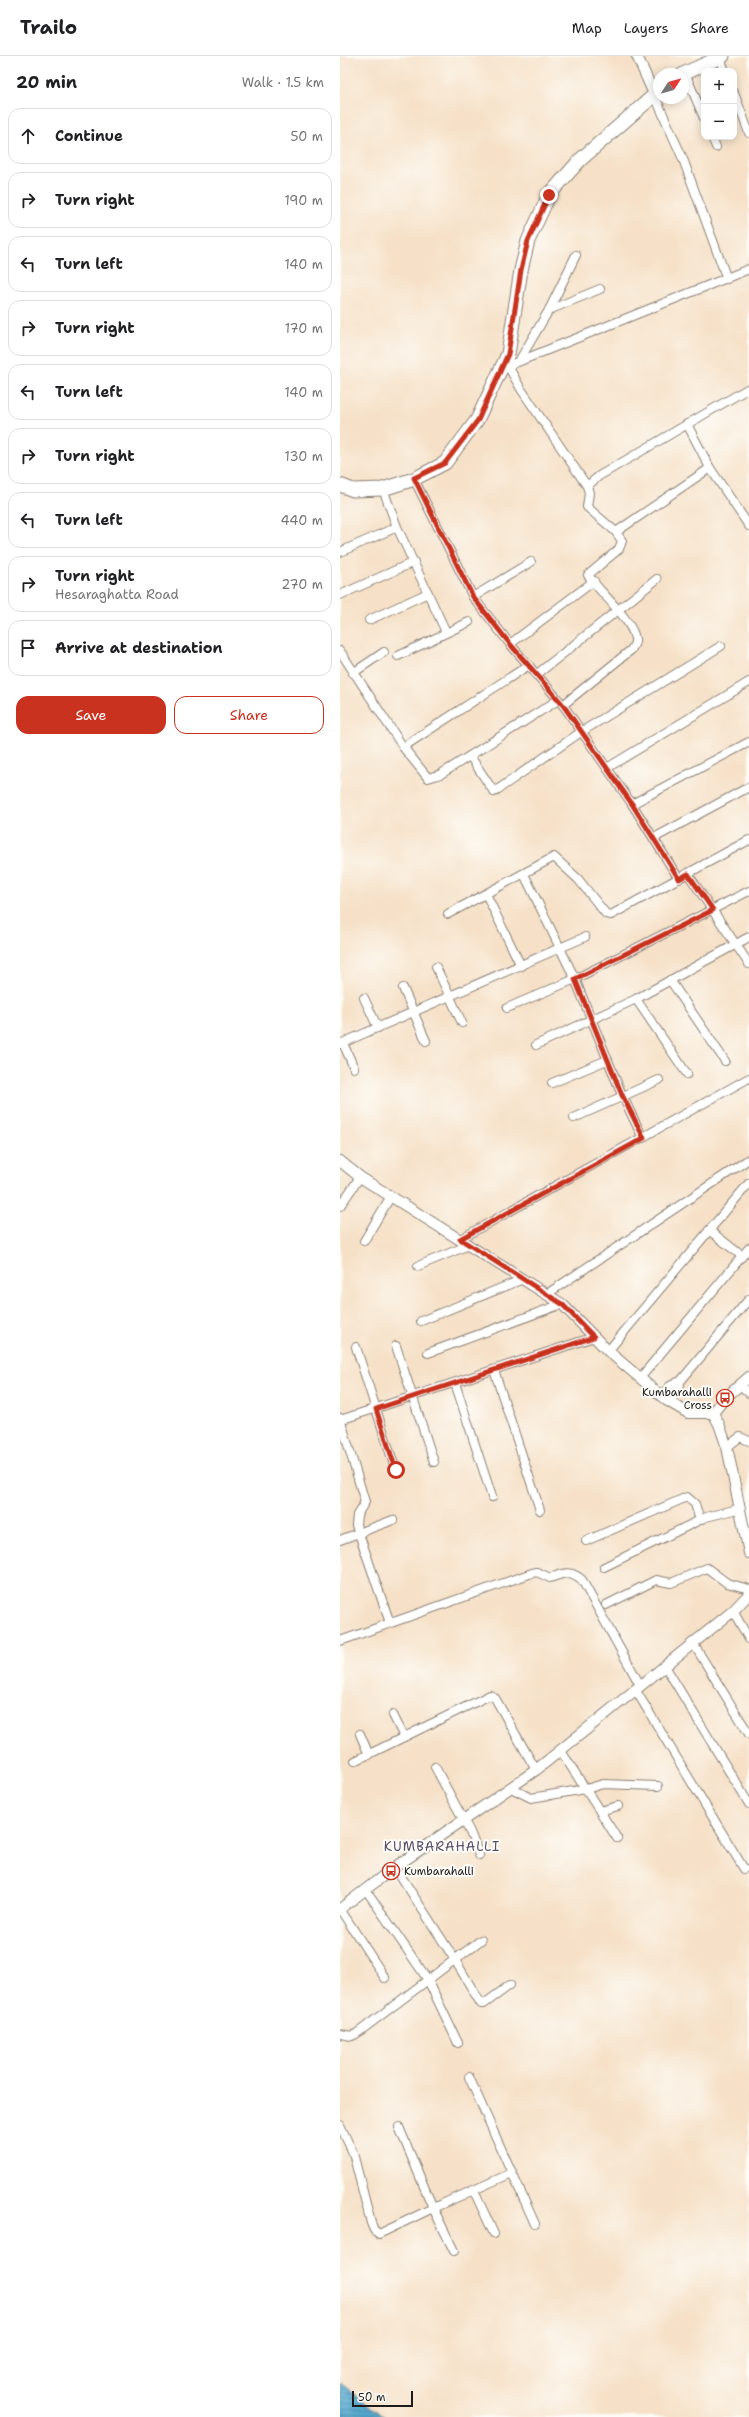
<!DOCTYPE html>
<meta charset="utf-8">
<style>
:root{--surface:#fff;--page:#f2f2f2;--text:#202124;--muted:#757577;--line:#e0e0e0;--accent:#c8321e}
body{margin:0;font-family:"Shantell Sans",sans-serif;background:var(--page);color:var(--text)}
.controls{position:absolute;right:12px;top:12px;display:grid;overflow:hidden;border-radius:8px;box-shadow:0 2px 10px #0003}
.controls button{width:36px;height:36px;display:grid;place-items:center;padding:0;border:0;border-bottom:1px solid var(--line);background:var(--surface);color:var(--text);font:20px sans-serif}
.compass{position:absolute;left:313px;top:12px;width:36px;height:36px;border-radius:50%;background:var(--surface);box-shadow:0 2px 10px #0003;rotate:54deg}
.scale{position:absolute;left:12px;bottom:10px;width:61px;box-sizing:border-box;padding-left:4px;border:2px solid #1c1c1c;border-top:0;font-size:11px;line-height:14px;white-space:nowrap;color:#1c1c1c;-webkit-text-stroke:3px #fdfcf7;paint-order:stroke}
.stop{position:absolute;width:12px;height:12px;margin:-9px;border:3px solid #c8321e;border-radius:50%;background:#fff}
.stop.end{background:#c8321e;border-color:#fff;box-shadow:0 1px 4px #0008}
.list{margin:0;padding:0;list-style:none}
h2{display:flex;justify-content:space-between;align-items:center;height:52px;margin:0;padding:0 16px;font-size:17px}
h2 small{font-size:13px;font-weight:400;color:var(--muted)}
.list li{display:grid;grid-template-columns:26px 1fr auto;gap:12px;align-items:center;box-sizing:border-box;height:56px;margin:0 8px 8px;padding:0 8px;border:1px solid var(--line);border-radius:12px}
.list b{display:block;font-size:15px;white-space:nowrap}
.list p{margin:0;font-size:13px;white-space:nowrap;color:var(--muted)}
.list em{font-size:13px;font-style:normal;color:var(--muted)}
.actions{display:flex;gap:8px;padding:12px 16px}
.actions a{flex:1;padding:9px 0;border:1px solid var(--accent);border-radius:12px;text-align:center;font-size:14px;color:var(--accent)}
.actions .main{background:var(--accent);color:#fff}
.icon{flex:none;width:22px;height:22px;fill:none;stroke:currentColor;stroke-width:2;stroke-linecap:round;stroke-linejoin:round}
.map{position:relative;flex:none;width:409px;height:2361px;overflow:hidden}
header{display:flex;align-items:center;gap:24px;box-sizing:border-box;height:56px;padding:0 20px;background:var(--surface);border-bottom:1px solid var(--line)}
header strong{font-size:19px}
nav{display:flex;gap:22px;margin-inline-start:auto;font-size:14px}
main{display:flex}
aside{flex:1;background:var(--surface)}
.map>svg:first-child{display:block}
.water{fill:url(#water-rules);stroke:#366074}
.lines{fill:none;stroke-linecap:round;stroke-linejoin:round}
.minor-casing{stroke:#897e72;stroke-width:10}
.tertiary-casing{stroke:#897e72;stroke-width:12}
.primary-casing{stroke:#897e72;stroke-width:15}
.minor{stroke:#fff;stroke-width:8}
.tertiary{stroke:#fff;stroke-width:10}
.primary{stroke:#fff;stroke-width:13}
.route{stroke:#c8321e;stroke-width:5}
.labels{text-anchor:middle;stroke-width:4;stroke-linejoin:round;paint-order:stroke}
.poi-label{font-size:11px;fill:#1c1c1c;stroke:#fdfcf7;text-anchor:end}
.quarter-label{font-size:13px;letter-spacing:1px;fill:#564f6a;stroke:#fdfcf7}
</style>
<header>
<strong>Trailo</strong>
<nav><a>Map</a><a>Layers</a><a>Share</a></nav>
</header>
<main>
<aside>
<h2>20 min<small>Walk · 1.5 km</small></h2>
<ul class="list">
<li><svg class="icon" aria-label="ahead" viewBox="0 0 24 24"><path d="M12 20V5M6 11l6-6 6 6"/></svg><div><b>Continue</b></div><em>50 m</em></li>
<li><svg class="icon" aria-label="right" viewBox="0 0 24 24"><path d="M7 20v-9h11M14 6l5 5-5 5"/></svg><div><b>Turn right</b></div><em>190 m</em></li>
<li><svg class="icon" aria-label="left" viewBox="0 0 24 24"><path d="M17 20v-9H6M10 6l-5 5 5 5"/></svg><div><b>Turn left</b></div><em>140 m</em></li>
<li><svg class="icon" aria-label="right" viewBox="0 0 24 24"><path d="M7 20v-9h11M14 6l5 5-5 5"/></svg><div><b>Turn right</b></div><em>170 m</em></li>
<li><svg class="icon" aria-label="left" viewBox="0 0 24 24"><path d="M17 20v-9H6M10 6l-5 5 5 5"/></svg><div><b>Turn left</b></div><em>140 m</em></li>
<li><svg class="icon" aria-label="right" viewBox="0 0 24 24"><path d="M7 20v-9h11M14 6l5 5-5 5"/></svg><div><b>Turn right</b></div><em>130 m</em></li>
<li><svg class="icon" aria-label="left" viewBox="0 0 24 24"><path d="M17 20v-9H6M10 6l-5 5 5 5"/></svg><div><b>Turn left</b></div><em>440 m</em></li>
<li><svg class="icon" aria-label="right" viewBox="0 0 24 24"><path d="M7 20v-9h11M14 6l5 5-5 5"/></svg><div><b>Turn right</b><p>Hesaraghatta Road</p></div><em>270 m</em></li>
<li><svg class="icon" aria-label="arrive" viewBox="0 0 24 24"><path d="M6 21V4h12l-3 4 3 4H6"/></svg><div><b>Arrive at destination</b></div></li>
</ul>
<div class="actions"><a class="main">Save</a><a>Share</a></div>
</aside>
<div class="map">
<svg width="409" height="2361" viewBox="0 0 409 2361">
<defs>
<pattern id="water-rules" width="6" height="5" patternUnits="userSpaceOnUse"><rect width="6" height="5" fill="#4fa4cb"/><path d="M0 2.5h6" fill="none" stroke="#4185a4"/></pattern>
</defs>
<rect width="100%" height="100%" fill="#fdfcf7"/>
<filter id="ink" filterUnits="userSpaceOnUse"><feTurbulence type="fractalNoise" baseFrequency=".025" numOctaves="2"/><feDisplacementMap in="SourceGraphic" scale="8" xChannelSelector="R" yChannelSelector="G"/><feConvolveMatrix kernelMatrix="1 2 1 2 8 2 1 2 1" color-interpolation-filters="sRGB"/></filter>
<filter id="wash" filterUnits="userSpaceOnUse"><feTurbulence type="fractalNoise" baseFrequency=".012" numOctaves="4" result="noise"/><feDisplacementMap in="SourceGraphic" scale="16" xChannelSelector="R" yChannelSelector="G"/><feGaussianBlur stdDeviation="0.9" result="paint"/><feColorMatrix in="noise" values="0 0 0 0 0 0 0 0 0 0 0 0 0 0 0 0 0 1.4 0 .05"/><feComposite in="paint" operator="in"/></filter>
<g filter="url(#wash)">
<rect width="100%" height="100%" fill="#f6e1c8"/>
<!-- water -->
<polygon class="water" points="0,2326 3,2329 44,2361 0,2361"/>
</g>
<g filter="url(#ink)">
<g class="lines">
<defs>
<g id="minor">
<polyline points="380,1 385,15"/>
<polyline points="345,17 364,62"/>
<polyline points="394,37 409,77"/>
<polyline points="314,38 343,103 387,223"/>
<polyline points="372,81 376,91"/>
<polyline points="209,254 260,233"/>
<polyline points="179,305 209,254 236,199"/>
<path d="M 168,310 L 181,333 L 247,430 L 249,437 L 247,451 L 276,476 L 282,485 L 279,493 L 248,519 C 259,536 292,563 295,583 C 296,587 293,591 291,594 L 223,649"/>
<polyline points="165,311 409,213"/>
<polyline points="370,412 409,470"/>
<polyline points="74,423 133,541 170,588 223,649 292,748 339,823"/>
<polyline points="247,430 259,420 409,332"/>
<polyline points="43,433 57,471 106,576"/>
<polyline points="276,476 370,412 347,368"/>
<polyline points="0,496 57,471"/>
<polyline points="0,539 74,506"/>
<polyline points="133,541 191,506"/>
<polyline points="29,564 88,537"/>
<polyline points="170,588 254,525"/>
<polyline points="0,595 63,691 189,609"/>
<polyline points="58,600 129,566"/>
<polyline points="13,617 44,596"/>
<polyline points="196,619 317,523"/>
<polyline points="63,691 88,722 101,718 218,644"/>
<polyline points="130,700 154,736 241,676 381,590"/>
<polyline points="267,712 409,626"/>
<polyline points="292,748 409,686"/>
<polyline points="314,782 409,731"/>
<polyline points="184,818 235,923 282,1039 303,1082"/>
<polyline points="348,818 409,908"/>
<polyline points="146,838 181,910"/>
<polyline points="108,858 214,801 238,823 266,858 271,859 409,784"/>
<polyline points="96,911 122,967"/>
<polyline points="330,924 385,1005"/>
<polyline points="63,932 86,985"/>
<polyline points="24,942 38,972"/>
<polyline points="296,943 347,1018"/>
<polyline points="167,952 235,923 409,835"/>
<polyline points="3,987 14,1012"/>
<polyline points="0,988 245,881"/>
<polyline points="196,989 296,943 409,881"/>
<polyline points="212,1027 267,1004"/>
<polyline points="234,1062 319,1024"/>
<polyline points="0,1150 20,1121"/>
<polyline points="369,1174 402,1200"/>
<polyline points="120,1183 409,1022"/>
<polyline points="24,1185 51,1140"/>
<polyline points="78,1210 129,1189"/>
<polyline points="207,1238 409,1103"/>
<polyline points="81,1265 183,1223"/>
<polyline points="56,1290 94,1406"/>
<polyline points="16,1291 56,1415"/>
<polyline points="268,1295 409,1127"/>
<polyline points="88,1297 222,1248"/>
<polyline points="154,1314 200,1454"/>
<polyline points="301,1321 409,1192"/>
<polyline points="115,1327 152,1441"/>
<polyline points="339,1327 409,1243"/>
<polyline points="400,1329 409,1337"/>
<polyline points="321,1340 330,1330 338,1326 340,1328 337,1336 330,1346"/>
<polyline points="0,1362 25,1446 17,1459 16,1469 50,1567"/>
<polyline points="0,1364 254,1281"/>
<polyline points="387,1391 400,1381 409,1385"/>
<polyline points="0,1484 53,1464"/>
<polyline points="246,1485 347,1441 355,1448 360,1464"/>
<polyline points="264,1511 366,1461 398,1453"/>
<polyline points="266,1549 316,1524 331,1527 367,1512 387,1527 409,1533"/>
<polyline points="393,1555 409,1583"/>
<path d="M 0,1585 L 192,1517 L 197,1516 L 210,1522 C 224,1517 231,1514 242,1524 L 300,1629"/>
<polyline points="353,1587 409,1678"/>
<polyline points="325,1610 409,1748"/>
<polyline points="295,1633 404,1813"/>
<polyline points="53,1659 64,1681"/>
<polyline points="20,1678 29,1699"/>
<polyline points="221,1695 277,1782"/>
<polyline points="15,1705 150,1639 155,1642 196,1714"/>
<polyline points="95,1711 130,1776 139,1799"/>
<polyline points="171,1732 191,1742 246,1733 263,1728 318,1730"/>
<polyline points="260,1755 278,1750"/>
<polyline points="55,1811 115,1904 141,1948 144,1948 170,1929"/>
<polyline points="26,1834 88,1924 118,1987"/>
<polyline points="0,1853 45,1922"/>
<polyline points="0,1978 12,1980 16,1978 141,1884"/>
<polyline points="129,2021 195,2168"/>
<polyline points="0,2069 13,2097 31,2167 34,2174 39,2178 93,2152 59,2071"/>
<polyline points="134,2135 154,2178"/>
<polyline points="114,2195 93,2152 172,2117"/>
</g>
<g id="tertiary">
<polyline points="297,0 314,38"/>
<polyline points="0,1105 20,1121 222,1248 268,1295 326,1344 348,1357 373,1357 385,1342 409,1321"/>
<polyline points="373,1357 379,1368 387,1391 409,1497"/>
<polyline points="0,1853 55,1811 196,1714 393,1555 409,1538"/>
</g>
<g id="primary">
<polyline points="343,18 383,0"/>
<polyline points="0,429 13,434 43,433 74,423 105,407 137,364 168,298 181,214 188,185 209,139 240,104 319,35"/>
</g>
</defs>
<!-- minor casing -->
<use href="#minor" class="minor-casing"/>
<!-- tertiary casing -->
<use href="#tertiary" class="tertiary-casing"/>
<!-- primary casing -->
<use href="#primary" class="primary-casing"/>
<!-- minor -->
<use href="#minor" class="minor"/>
<!-- tertiary -->
<use href="#tertiary" class="tertiary"/>
<!-- primary -->
<use href="#primary" class="primary"/>
</g>
</g>
<g class="lines" filter="url(#ink)">
<!-- route -->
<polyline class="route" points="56,1414 36,1353 254,1281 222,1248 120,1183 304,1082 282,1039 235,923 373,854 348,818 339,823 292,748 223,649 170,588 133,541 74,422 105,407 138,364 168,298 181,214 188,185 209,139"/>
</g>
<!-- icons -->
<defs>
<symbol id="bus-ring" viewBox="-11 -11 22 22"><circle r="9.5" fill="#fdfcf7" stroke="#c8321e" stroke-width="1.5"/><path d="M-5-6H5V4H4V6H2V4H-2V6H-4V4H-5ZM-3.5-4V0h7V-4ZM-3.5 1.2v1.5H-2V1.2ZM2 1.2v1.5H3.5V1.2Z" fill="#c8321e"/></symbol>
</defs>
<g fill-rule="evenodd">
<use href="#bus-ring" x="375" y="1332" width="20" height="20"/>
<use href="#bus-ring" x="41" y="1805" width="20" height="20"/>
</g>
<g class="labels">
<!-- poi labels -->
<g class="poi-label">
<text x="372" y="1340">Kumbarahalli<tspan x="372" dy="13">Cross</tspan></text>
<text x="64" y="1819" text-anchor="start">Kumbarahalli</text>
</g>
<!-- quarter labels -->
<g class="quarter-label">
<text x="102" y="1795">KUMBARAHALLI</text>
</g>
</g>
</svg>
<div class="controls">
<button>+</button>
<button>−</button>
</div>
<svg class="compass" viewBox="-18 -18 36 36"><path d="M0-13l5 13h-10z" fill="#e53935"/><path d="M0 13l5-13h-10z" fill="#757577"/></svg>
<div class="scale">50 m</div>
<div class="stop" style="left:56px;top:1414px"></div>
<div class="stop end" style="left:209px;top:139px"></div>
</div>
</main>
